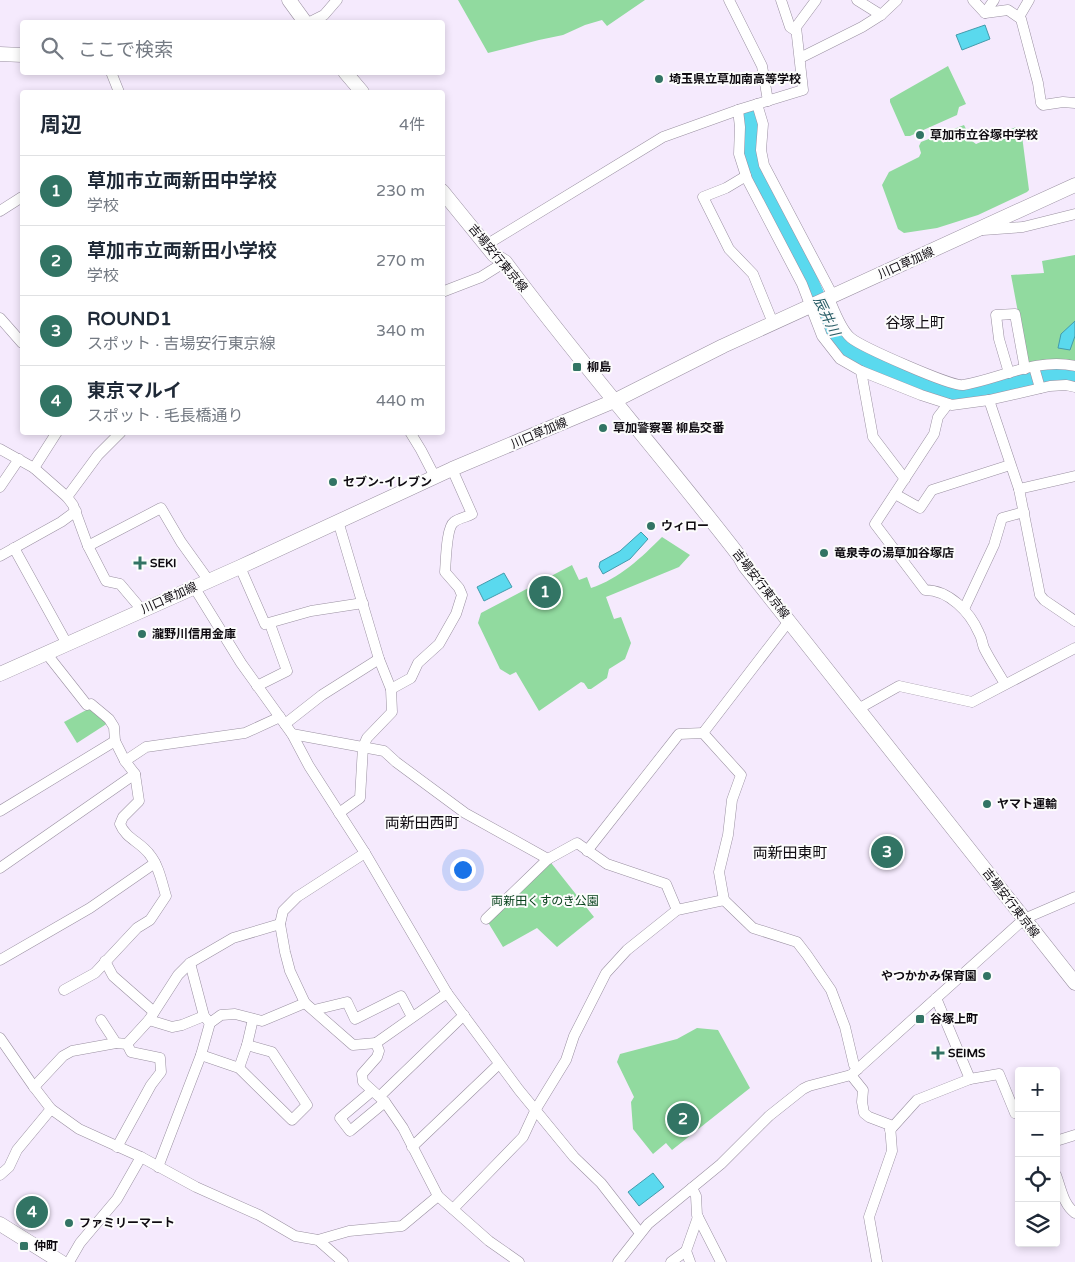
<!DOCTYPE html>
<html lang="ja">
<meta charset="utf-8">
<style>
:root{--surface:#fff;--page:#f6f6f7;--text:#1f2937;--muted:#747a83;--line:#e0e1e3;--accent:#327464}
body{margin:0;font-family:"Varela Round","Noto Sans JP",sans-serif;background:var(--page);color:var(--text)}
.controls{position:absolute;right:15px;bottom:15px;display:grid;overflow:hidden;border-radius:5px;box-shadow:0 2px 8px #0003}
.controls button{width:45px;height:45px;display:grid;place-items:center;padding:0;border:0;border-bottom:1px solid var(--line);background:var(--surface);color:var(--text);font:25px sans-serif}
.you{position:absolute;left:462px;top:869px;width:18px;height:18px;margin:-12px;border:4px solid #fff;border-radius:50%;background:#1a73e8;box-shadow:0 0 0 8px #1a73e833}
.badge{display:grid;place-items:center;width:32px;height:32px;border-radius:50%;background:var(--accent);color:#fff;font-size:16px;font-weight:700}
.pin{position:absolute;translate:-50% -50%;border:2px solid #fff;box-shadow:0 1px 5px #0006}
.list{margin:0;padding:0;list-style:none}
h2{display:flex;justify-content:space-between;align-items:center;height:65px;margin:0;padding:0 20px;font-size:21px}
h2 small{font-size:16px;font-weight:400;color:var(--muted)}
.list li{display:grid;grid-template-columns:32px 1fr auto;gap:15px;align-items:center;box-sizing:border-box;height:70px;padding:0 20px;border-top:1px solid var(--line)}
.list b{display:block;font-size:19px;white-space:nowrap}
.list p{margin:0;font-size:16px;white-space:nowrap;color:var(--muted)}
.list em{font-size:16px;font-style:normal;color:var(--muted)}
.icon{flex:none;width:28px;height:28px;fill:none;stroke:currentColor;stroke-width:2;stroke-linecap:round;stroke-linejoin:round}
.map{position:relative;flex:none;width:1075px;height:1262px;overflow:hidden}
.search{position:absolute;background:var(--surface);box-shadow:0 2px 8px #0003;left:20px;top:20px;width:425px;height:55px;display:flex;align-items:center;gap:12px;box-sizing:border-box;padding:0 18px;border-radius:5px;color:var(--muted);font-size:19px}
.panel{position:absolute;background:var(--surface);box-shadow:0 2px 8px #0003;left:20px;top:90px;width:425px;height:345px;border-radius:5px}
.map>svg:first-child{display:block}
.green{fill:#91da9f}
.water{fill:#5ad9ee;stroke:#449bac}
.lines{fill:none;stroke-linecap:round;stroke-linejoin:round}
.river{stroke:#5ad9ee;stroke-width:15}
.street-casing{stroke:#9a90a1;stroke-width:11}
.secondary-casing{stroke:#9a90a1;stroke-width:15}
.street{stroke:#fff;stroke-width:10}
.secondary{stroke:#fff;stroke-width:14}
.poi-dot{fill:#327464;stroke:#fcfcfc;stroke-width:2}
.labels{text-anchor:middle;stroke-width:4;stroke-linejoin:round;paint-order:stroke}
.poi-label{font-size:12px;font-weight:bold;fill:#0f0b11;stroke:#fcfcfc;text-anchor:start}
.street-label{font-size:12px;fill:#0f0b11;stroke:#fcfcfc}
.park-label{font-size:12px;fill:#07411b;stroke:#fcfcfc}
.water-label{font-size:14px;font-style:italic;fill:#285d66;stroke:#fcfcfc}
.quarter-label{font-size:15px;fill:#0f0b11;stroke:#fcfcfc}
</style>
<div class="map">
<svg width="1075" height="1262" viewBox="0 0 1075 1262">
<rect width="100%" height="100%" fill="#f5eafd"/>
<!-- green -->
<g class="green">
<polygon points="458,0 645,0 607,26 602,20 585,25 563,35 539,40 488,53"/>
<polygon points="948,66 966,104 959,107 957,115 910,136 905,136 890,102 890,99"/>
<polygon points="964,125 972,141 976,144 1016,127 1021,128 1029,190 1027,192 978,215 937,228 904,233 898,229 882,185 889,172 919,157 921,153 919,146 921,142"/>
<polygon points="1075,255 1075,362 1028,366 1011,275 1044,273 1042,261"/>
<path d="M 662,537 L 690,555 L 679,567 L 606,597 L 614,619 L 621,617 L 631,643 L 625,659 L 609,669 L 607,678 L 591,689 L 588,689 L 584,683 L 581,682 L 539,711 L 516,672 L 510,675 L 500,669 L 478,623 L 481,613 L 572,565 L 579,580 L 587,577 L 591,588 C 619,579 642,557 662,537 Z"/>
<polygon points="90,708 108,723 77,743 64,722"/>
<polygon points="548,859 594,917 557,947 537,928 503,947 486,919"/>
<polygon points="697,1028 718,1030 750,1088 672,1150 666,1143 653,1154 633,1129 631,1102 634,1097 617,1062 620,1054 677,1039"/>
</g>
<!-- water -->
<g class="water">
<polygon points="985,25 990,39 962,50 956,35"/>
<polygon points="1075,321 1075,336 1070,350 1058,348 1061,334"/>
<polygon points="641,532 648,539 630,559 603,574 599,567 600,562 620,551"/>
<polygon points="504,573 512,587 484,601 477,587"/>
<polygon points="653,1173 664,1187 639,1206 628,1192"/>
</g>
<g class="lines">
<!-- river -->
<path class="river" d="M 750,116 C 753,132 749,148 751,164 L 807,272 L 835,337 L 850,352 L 863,359 L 934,388 L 961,394 L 1046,375 L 1057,374 L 1075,375"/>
<defs>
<g id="street">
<polyline points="729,0 762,66 768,101"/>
<polyline points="781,0 790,27 796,31"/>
<polyline points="857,0 881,15"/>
<polyline points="973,0 985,13 1008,10 1021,19 1038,83 1041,103 1043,105 1063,102 1075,103"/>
<polyline points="985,13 994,0"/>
<polyline points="1019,17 1029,0"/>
<polyline points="310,22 324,15 337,0"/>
<polyline points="800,58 862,27 881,15 897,0"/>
<polyline points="111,72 119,92"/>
<polyline points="757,104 763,124 761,150 764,165 833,296"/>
<polyline points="738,110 740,127 739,154 747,179 802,284 822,336 840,359 861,371 921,395 952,405 989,400 1050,386 1066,385 1075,387"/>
<polyline points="746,176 726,188 703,197 729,249 753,274 773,323"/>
<polyline points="0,211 22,197"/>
<polyline points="983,230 1023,227 1075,214"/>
<polyline points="486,245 663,137 741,109 803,90 796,27 816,0"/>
<polyline points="442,292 481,277 505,262"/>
<path d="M 829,298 C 834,310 841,330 851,338 C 862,347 952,387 963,385 C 999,379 1038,357 1075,366"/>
<polyline points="0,318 22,343"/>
<polyline points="1034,367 1040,388"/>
<polyline points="861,371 873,437 905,479"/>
<polyline points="1009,373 999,339 996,315 1015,314 1025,369"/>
<polyline points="989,400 1019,489 1040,595 1044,600 1075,621"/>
<path d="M 948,404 L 938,417 L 934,434 L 875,524 L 925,590 C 949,590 970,612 979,633 C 982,638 982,643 984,648 C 990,660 998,672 1005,684"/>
<polyline points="410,432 421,450 435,477"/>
<polyline points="0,449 34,468 67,497 73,505 88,546 106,581 120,584 142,610"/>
<polyline points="34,468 57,432"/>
<polyline points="0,487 19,459"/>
<polyline points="1019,489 1075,476"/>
<polyline points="895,494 920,508 932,490 1010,465"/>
<polyline points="67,497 98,455 121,432"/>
<polyline points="338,521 379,659 391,689 392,712 367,738 363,747 360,798 339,813"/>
<polyline points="88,546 161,508 181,542 209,581"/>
<polyline points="14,548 67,644"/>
<polyline points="0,556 61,522 76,511"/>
<polyline points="240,567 265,624 311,611 363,603"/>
<polyline points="194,587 241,663 292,734 309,766 365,853 447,993 519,1090 574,1157 601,1183 640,1233"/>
<polyline points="964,609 994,545 1002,518 1024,512"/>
<path d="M 46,653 L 87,705 L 91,704 L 109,719 L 114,727 L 115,741 L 125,761 L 135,774 L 139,801 L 123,817 L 120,824 C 126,839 141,842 150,855 C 159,866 162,883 166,896 L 150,920 L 137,928 L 95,973 L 64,990"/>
<polyline points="257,686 287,671 270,624"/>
<path d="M 391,689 L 411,678 L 418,663 L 439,644 L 456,614 L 462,595 L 459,588 L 445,572 C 446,562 446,528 454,522 C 459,518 467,517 472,514 L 452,469"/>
<polyline points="858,709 899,686 972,702 1075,648"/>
<polyline points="285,724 322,695 379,659"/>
<polyline points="703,733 789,621"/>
<polyline points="292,734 384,751 396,762 465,813 548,859 577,843 607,864 666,884 677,910"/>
<polyline points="125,761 146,747 245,733 280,717"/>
<polyline points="0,811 115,741"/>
<polyline points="587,851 679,734 703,733 741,775 732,800 728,835 719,872 724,900"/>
<polyline points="0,868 135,774"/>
<polyline points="486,919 548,859"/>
<polyline points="280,924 283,911 297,897 365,853"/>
<polyline points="0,960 90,908 155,863"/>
<polyline points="105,961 113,976 154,1012"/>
<polyline points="190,963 204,1016 210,1023"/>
<polyline points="447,993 376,1043 379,1051 377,1057 362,1074 363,1082 385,1102 403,1128 438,1196 489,1241 519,1262"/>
<polyline points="936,998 970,1079 999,1074 1015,1113 1019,1112"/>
<polyline points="314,1010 347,1002 355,1019 401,996 412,1017"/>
<polyline points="101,1020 116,1043 127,1044 131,1052 160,1058 161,1072 151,1085 117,1147"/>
<polyline points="149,1020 172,1027 182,1025 204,1016"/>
<polyline points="0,1038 34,1087 51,1109 79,1129 141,1157 196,1187 259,1215 295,1236 318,1240 343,1262"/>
<polyline points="127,1044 149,1020 178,975 190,963 233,938 280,924 285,952 290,971 305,1003 353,1045 376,1043"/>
<polyline points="247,1045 253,1019"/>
<polyline points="201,1055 239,1068 292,1120 307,1105 272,1052 247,1045 239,1068"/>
<polyline points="851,1075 863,1090 862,1102 864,1113 869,1117 890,1125 892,1151 869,1217 877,1262"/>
<polyline points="34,1087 63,1056 72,1051 116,1043"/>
<polyline points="372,1091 340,1118 350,1131 385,1102"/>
<polyline points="380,1096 464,1015"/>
<polyline points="890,1130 917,1100 970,1079"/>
<polyline points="1056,1141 1075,1135"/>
<polyline points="412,1147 499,1064"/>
<polyline points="158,1167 201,1055 210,1023 221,1015 235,1014 262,1021 305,1003"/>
<polyline points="0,1175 9,1167 17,1150 51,1109"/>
<path d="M 1056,1175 C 1061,1188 1063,1204 1075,1213"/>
<polyline points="692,1188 696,1196 697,1215 721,1262"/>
<polyline points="453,1209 523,1137 536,1109 566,1060 574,1036 606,973 627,950 677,910 724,900 753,928 797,942 807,955 831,990 845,1027 854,1065 858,1069"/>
<polyline points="318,1240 349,1231 402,1226 438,1196"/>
<polyline points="686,1251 690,1262"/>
<polyline points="69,1262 80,1243 117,1199 141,1157"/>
<polyline points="618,1262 648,1224 721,1164 769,1116 803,1089 809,1086 851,1075 1024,919 1075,897"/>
<polyline points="671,1262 686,1251 698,1217"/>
</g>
<g id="secondary">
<polyline points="289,0 305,22"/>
<polyline points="0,54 22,55"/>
<polyline points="345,72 362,92"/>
<path d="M 442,191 L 494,255 L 505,262 C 580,363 663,457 740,557 L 745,566 L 1075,983"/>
<polyline points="0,674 240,567 452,469 614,401 723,346 1075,185"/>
<polyline points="0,1224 61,1262"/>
</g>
</defs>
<!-- street casing -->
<use href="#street" class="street-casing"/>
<!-- secondary casing -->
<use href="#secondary" class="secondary-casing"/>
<!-- street -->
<use href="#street" class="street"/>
<!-- secondary -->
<use href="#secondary" class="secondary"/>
</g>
<!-- markers -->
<g class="poi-dot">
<circle cx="659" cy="79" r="5"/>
<circle cx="920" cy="135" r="5"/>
<rect x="572" y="362" width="10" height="10" rx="2.5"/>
<circle cx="603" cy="428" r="5"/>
<circle cx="333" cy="482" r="5"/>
<circle cx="651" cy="526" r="5"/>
<circle cx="824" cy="553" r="5"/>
<path d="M137.5 555.5h5v5h5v5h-5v5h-5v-5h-5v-5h5z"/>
<circle cx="142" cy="634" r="5"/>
<circle cx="987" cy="804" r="5"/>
<circle cx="987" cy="976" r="5"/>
<rect x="915" y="1014" width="10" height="10" rx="2.5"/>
<path d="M935.5 1045.5h5v5h5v5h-5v5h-5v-5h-5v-5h5z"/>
<circle cx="69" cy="1223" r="5"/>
<rect x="19" y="1241" width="10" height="10" rx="2.5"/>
</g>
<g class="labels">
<!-- poi labels -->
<g class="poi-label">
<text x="669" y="83">埼玉県立草加南高等学校</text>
<text x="930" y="139">草加市立谷塚中学校</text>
<text x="587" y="371">柳島</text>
<text x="613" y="432">草加警察署 柳島交番</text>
<text x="343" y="486">セブン-イレブン</text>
<text x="661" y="530">ウィロー</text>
<text x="834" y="557">竜泉寺の湯草加谷塚店</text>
<text x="150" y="567">SEKI</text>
<text x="152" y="638">瀧野川信用金庫</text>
<text x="997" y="808">ヤマト運輸</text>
<text x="977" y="980" text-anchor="end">やつかかみ保育園</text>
<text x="930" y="1023">谷塚上町</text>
<text x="948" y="1057">SEIMS</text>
<text x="79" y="1227">ファミリーマート</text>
<text x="34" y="1250">仲町</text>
</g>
<!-- street labels -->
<g class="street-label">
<text transform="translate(498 258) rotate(50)" y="4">吉場安行東京線</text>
<text transform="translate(906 263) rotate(-24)" y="4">川口草加線</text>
<text transform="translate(539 433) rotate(-23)" y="4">川口草加線</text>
<text transform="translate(761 584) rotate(52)" y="4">吉場安行東京線</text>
<text transform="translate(169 598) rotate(-24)" y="4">川口草加線</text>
<text transform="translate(1011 903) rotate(52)" y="4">吉場安行東京線</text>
</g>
<!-- park labels -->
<g class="park-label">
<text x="545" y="905">両新田くすのき公園</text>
</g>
<!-- water labels -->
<g class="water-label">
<text transform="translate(827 316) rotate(64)" y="5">辰井川</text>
</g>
<!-- quarter labels -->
<g class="quarter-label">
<text x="915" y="328">谷塚上町</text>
<text x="422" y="828">両新田西町</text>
<text x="790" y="858">両新田東町</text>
</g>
</g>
</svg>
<div class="controls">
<button>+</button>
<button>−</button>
<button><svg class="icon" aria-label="locate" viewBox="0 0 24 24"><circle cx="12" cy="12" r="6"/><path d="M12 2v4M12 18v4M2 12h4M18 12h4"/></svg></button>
<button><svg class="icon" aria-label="layers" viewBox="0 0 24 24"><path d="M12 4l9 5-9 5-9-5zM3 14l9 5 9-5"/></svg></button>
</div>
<div class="you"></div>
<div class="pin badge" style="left:545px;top:592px">1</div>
<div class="pin badge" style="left:683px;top:1119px">2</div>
<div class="pin badge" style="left:887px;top:852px">3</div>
<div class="pin badge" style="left:32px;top:1212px">4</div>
<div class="search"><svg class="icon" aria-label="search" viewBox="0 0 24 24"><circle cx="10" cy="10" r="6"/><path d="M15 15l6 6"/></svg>ここで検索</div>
<section class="panel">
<h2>周辺<small>4件</small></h2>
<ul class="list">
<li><span class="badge">1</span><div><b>草加市立両新田中学校</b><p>学校</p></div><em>230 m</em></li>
<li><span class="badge">2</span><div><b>草加市立両新田小学校</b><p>学校</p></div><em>270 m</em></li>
<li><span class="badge">3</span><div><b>ROUND1</b><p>スポット · 吉場安行東京線</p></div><em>340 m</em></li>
<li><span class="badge">4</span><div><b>東京マルイ</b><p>スポット · 毛長橋通り</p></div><em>440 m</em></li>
</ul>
</section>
</div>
